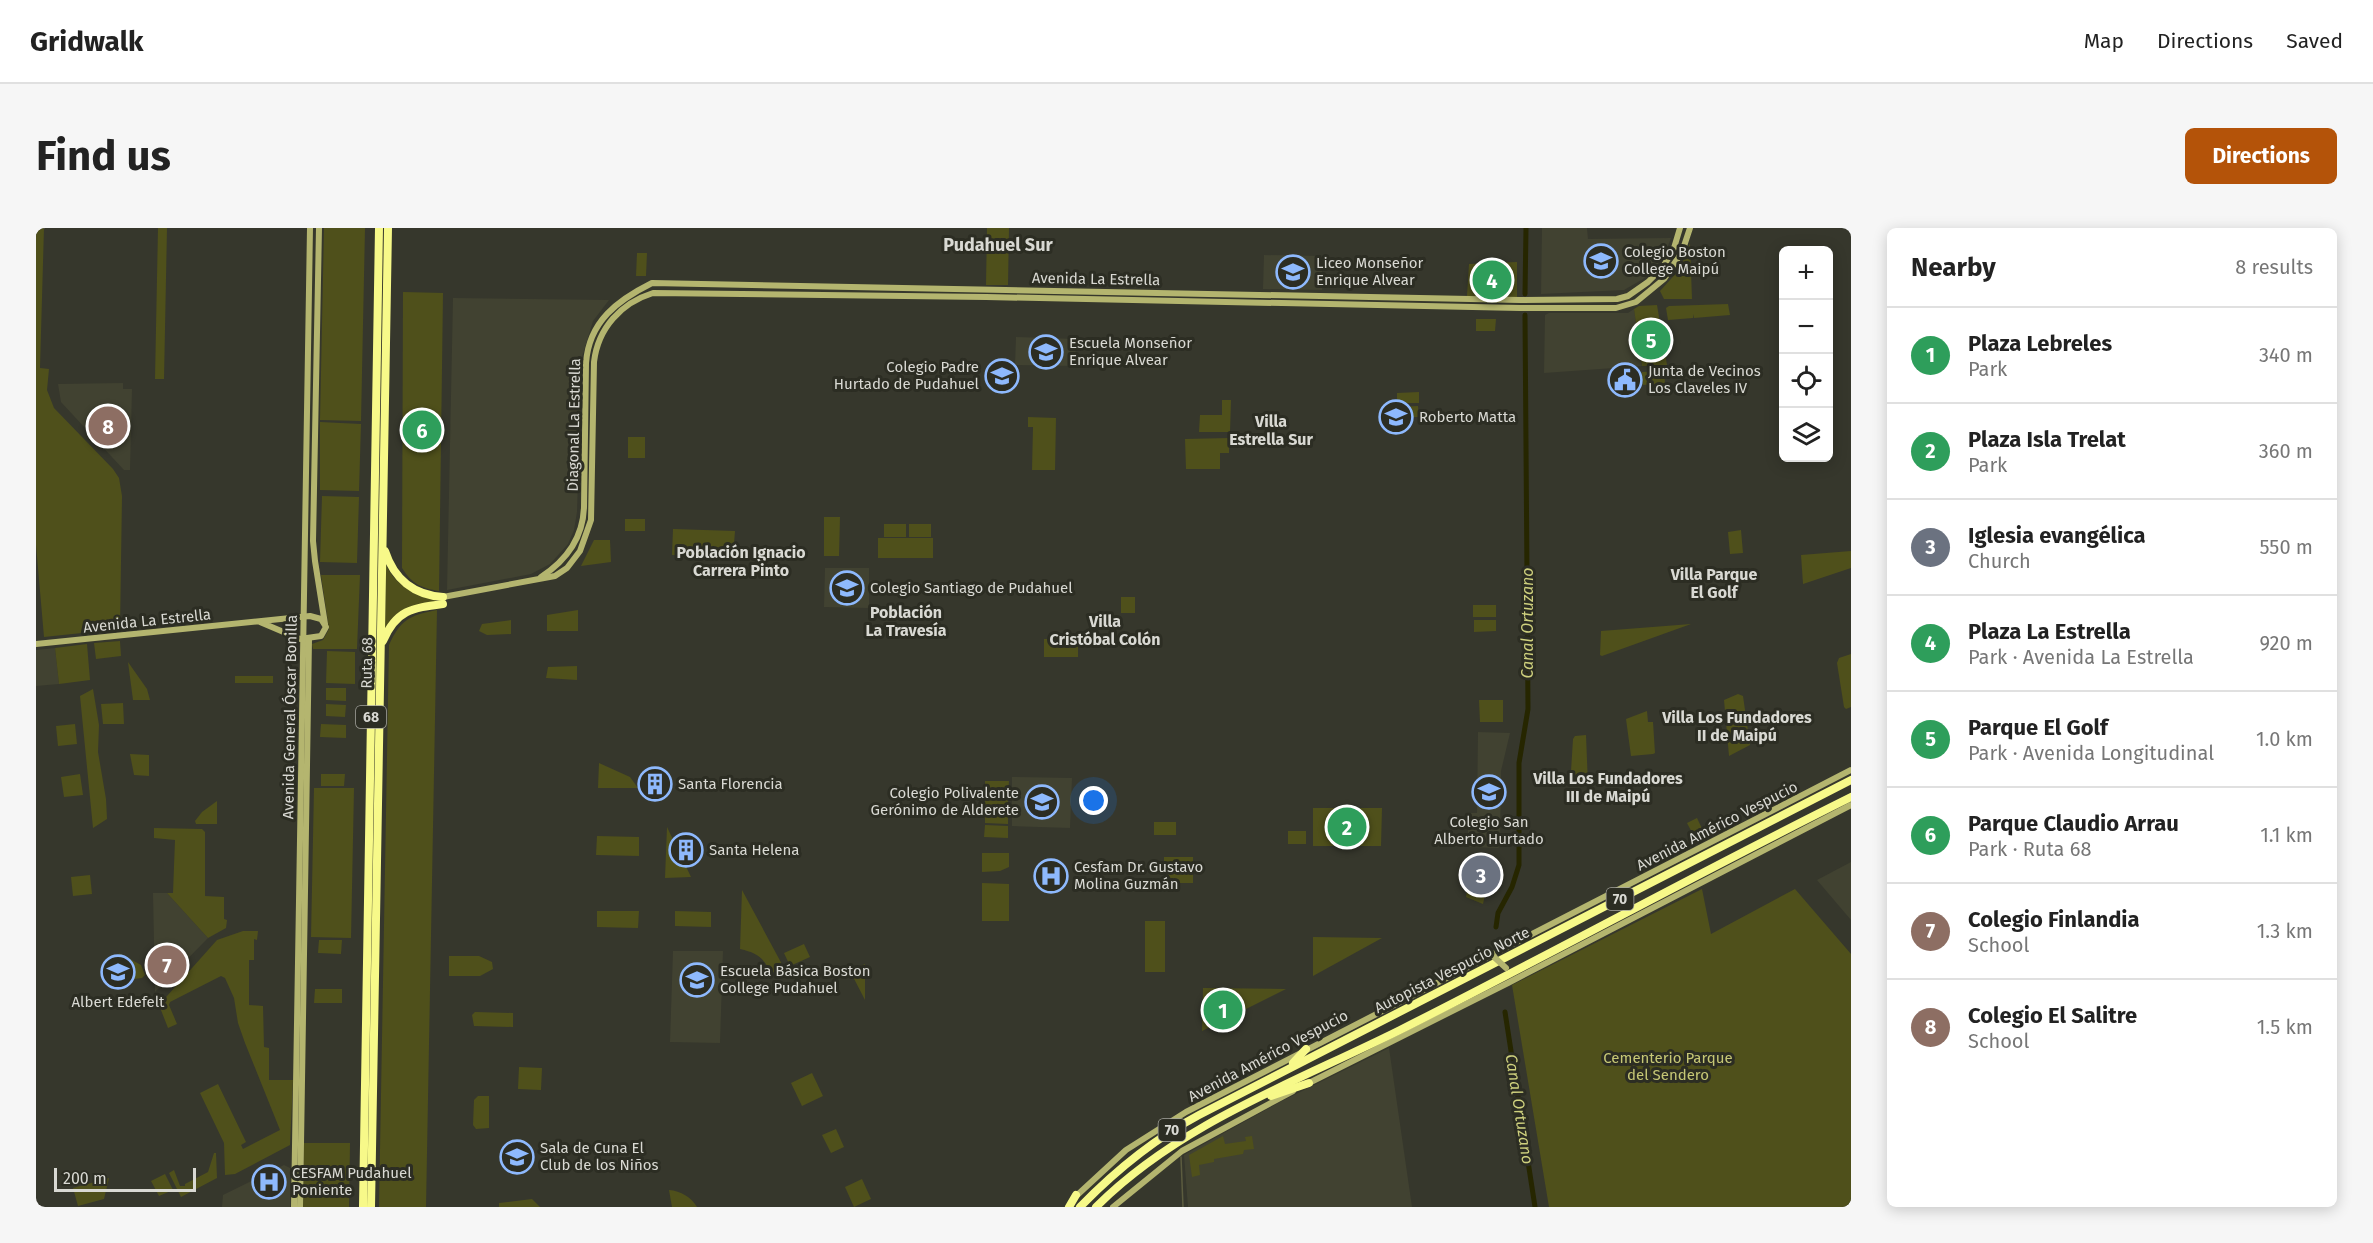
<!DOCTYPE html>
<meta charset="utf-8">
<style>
:root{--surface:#fff;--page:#f6f6f6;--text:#222;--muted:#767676;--line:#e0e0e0;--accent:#b45309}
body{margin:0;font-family:"Fira Sans",sans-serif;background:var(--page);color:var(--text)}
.controls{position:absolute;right:18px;top:18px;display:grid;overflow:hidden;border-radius:9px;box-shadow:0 3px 15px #0003}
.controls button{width:54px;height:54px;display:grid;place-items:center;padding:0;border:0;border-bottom:2px solid var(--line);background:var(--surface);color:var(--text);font:30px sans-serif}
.scale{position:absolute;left:18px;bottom:15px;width:142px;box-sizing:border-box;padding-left:6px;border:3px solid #d9d9d3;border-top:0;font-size:16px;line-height:21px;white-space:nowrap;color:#d9d9d3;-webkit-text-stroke:4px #2c2d23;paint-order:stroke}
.you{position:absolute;left:1058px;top:573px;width:21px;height:21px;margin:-15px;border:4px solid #fff;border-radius:50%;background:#1a73e8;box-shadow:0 0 0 9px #1a73e833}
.badge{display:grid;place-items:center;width:39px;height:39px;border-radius:50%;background:var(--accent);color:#fff;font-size:20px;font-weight:700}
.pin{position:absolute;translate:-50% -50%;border:3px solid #fff;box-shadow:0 2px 6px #0006}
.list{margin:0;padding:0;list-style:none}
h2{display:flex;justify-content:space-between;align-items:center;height:78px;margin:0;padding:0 24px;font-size:26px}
h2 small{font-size:20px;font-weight:400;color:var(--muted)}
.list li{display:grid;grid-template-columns:39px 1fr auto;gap:18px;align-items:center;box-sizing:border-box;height:96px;padding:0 24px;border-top:2px solid var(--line)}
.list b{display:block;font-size:22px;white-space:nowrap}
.list p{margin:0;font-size:20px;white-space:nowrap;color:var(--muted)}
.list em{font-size:20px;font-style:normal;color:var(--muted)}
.icon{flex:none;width:33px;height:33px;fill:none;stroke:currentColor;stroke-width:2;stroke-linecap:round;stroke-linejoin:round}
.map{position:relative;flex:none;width:1815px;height:979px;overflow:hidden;border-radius:9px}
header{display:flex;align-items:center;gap:36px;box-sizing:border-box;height:84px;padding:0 30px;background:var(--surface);border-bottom:2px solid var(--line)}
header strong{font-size:28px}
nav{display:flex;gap:33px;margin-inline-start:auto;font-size:21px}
.intro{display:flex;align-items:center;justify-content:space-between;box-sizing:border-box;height:144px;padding:0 36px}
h1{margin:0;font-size:42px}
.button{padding:15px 27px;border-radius:9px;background:var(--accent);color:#fff;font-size:21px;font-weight:700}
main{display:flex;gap:36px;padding:0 36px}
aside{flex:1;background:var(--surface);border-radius:9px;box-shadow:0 3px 15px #0003}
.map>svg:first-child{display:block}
.built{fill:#414231}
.green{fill:#4f501b}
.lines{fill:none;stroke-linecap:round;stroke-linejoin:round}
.stream{stroke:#5c5c3f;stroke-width:1.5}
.canal{stroke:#262600;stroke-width:5}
.secondary{stroke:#b4b56f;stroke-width:6}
.motorway{stroke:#f7f989;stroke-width:8}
.secondary-bridge{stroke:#b4b56f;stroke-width:6}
.labels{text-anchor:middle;stroke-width:6;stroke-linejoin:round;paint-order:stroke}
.shield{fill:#2c2d23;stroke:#a5a59e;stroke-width:1.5}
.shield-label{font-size:14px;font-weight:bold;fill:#d9d9d3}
.poi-label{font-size:15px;fill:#d9d9d3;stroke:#2c2d23;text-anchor:start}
.street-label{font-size:15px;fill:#d9d9d3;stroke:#2c2d23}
.park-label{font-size:15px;fill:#c6c775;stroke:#2c2d23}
.neighbourhood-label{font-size:16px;font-weight:bold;fill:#d9d9d3;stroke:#2c2d23}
.water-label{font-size:16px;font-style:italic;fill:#cfd17e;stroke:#2c2d23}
.quarter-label{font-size:18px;font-weight:bold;fill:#d9d9d3;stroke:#2c2d23}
</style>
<header>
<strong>Gridwalk</strong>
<nav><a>Map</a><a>Directions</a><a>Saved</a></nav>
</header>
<div class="intro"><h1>Find us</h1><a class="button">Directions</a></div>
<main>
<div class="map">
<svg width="1815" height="979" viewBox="0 0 1815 979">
<rect width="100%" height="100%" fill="#36372c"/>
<!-- built -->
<g class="built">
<polygon points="1506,0 1551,0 1552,11 1635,10 1629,26 1619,40 1607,51 1588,62 1505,66"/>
<polygon points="1228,27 1286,28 1286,62 1227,61"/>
<polygon points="417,70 573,72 557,93 546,129 541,284 538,302 532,316 514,336 495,346 411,362"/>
<polygon points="1598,81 1606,138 1508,145 1509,87 1513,85 1592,85"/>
<polygon points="980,109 1040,111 1039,138 979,137"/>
<polygon points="87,155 87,161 96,161 94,242 88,242 25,174 22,156"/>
<polygon points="789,340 833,340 833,380 788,379"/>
<polygon points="19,420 23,456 0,458 0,422"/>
<polygon points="1442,504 1474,505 1465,543 1464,618 1462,620 1434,619 1432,617 1432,585 1441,585"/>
<polygon points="976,549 1036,550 1034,600 976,598"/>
<polygon points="1815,634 1815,692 1781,652"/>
<polygon points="117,665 131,665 172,710 119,764"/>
<polygon points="637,723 687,723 684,815 634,814"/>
<polygon points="1353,820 1376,979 1152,979 1148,927 1244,874"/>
<polygon points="248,937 254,940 254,979 186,979 187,967"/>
</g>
<!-- green -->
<g class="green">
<polygon points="0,0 8,0 4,140 13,141 11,162 18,180 77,241 83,250 86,268 84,401 8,409 0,317"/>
<polygon points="122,0 131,0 128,151 119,151"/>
<polygon points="288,0 329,0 325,193 284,192"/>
<polygon points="951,0 973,0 972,57 950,57"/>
<polygon points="1654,15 1656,71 1628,71 1624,63 1644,41"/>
<polygon points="601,25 611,25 610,48 600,48"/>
<polygon points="1481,34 1481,69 1431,68 1433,36"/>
<path d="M 367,64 L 407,65 L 403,363 C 385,360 376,356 366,340 Z"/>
<polygon points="1692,76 1694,87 1658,90 1657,86 1657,90 1632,92 1630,80 1633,78"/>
<polygon points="1621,77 1631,137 1606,138 1598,81 1603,78"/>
<polygon points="1440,91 1460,91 1459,103 1440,103"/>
<polygon points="1628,143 1629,155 1607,157 1606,144"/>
<polygon points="1383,164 1383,175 1361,175 1361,165"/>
<polygon points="1186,172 1195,172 1194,204 1163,204 1164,187 1186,187"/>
<polygon points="1382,178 1383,189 1361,189 1361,179"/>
<polygon points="992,189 1020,190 1019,242 996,242 997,199 992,199"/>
<polygon points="284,194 325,196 323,263 284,262"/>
<rect x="592" y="209" width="17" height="21"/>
<polygon points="1193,210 1193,225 1184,225 1184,241 1150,241 1149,211"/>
<polygon points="286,268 323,269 321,335 284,334"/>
<polygon points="788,289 804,289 803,328 788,328"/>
<rect x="589" y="291" width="20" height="12"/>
<rect x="848" y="296" width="22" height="13"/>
<rect x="873" y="296" width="22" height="13"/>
<polygon points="637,301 699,303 697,329 636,327"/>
<polygon points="1705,302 1707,325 1694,326 1692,304"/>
<rect x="842" y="310" width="55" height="20"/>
<polygon points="558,312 574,312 575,334 545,338"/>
<polygon points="1815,323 1815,340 1767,356 1765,327"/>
<path d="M 350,337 C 360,358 378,366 399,370 L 400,373 L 383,377 L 349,400 Z"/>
<polygon points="285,347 324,347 321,421 277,421 276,416 287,412 293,401"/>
<rect x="1085" y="369" width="14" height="16"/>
<rect x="1437" y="377" width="23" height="12"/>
<path d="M 401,382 L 390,979 L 343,979 L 353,417 C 364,392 374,387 401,382 Z"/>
<polygon points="542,382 542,403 511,403 511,387"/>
<polygon points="475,392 475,406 451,407 443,403 446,396"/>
<polygon points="1438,392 1460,392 1460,403 1438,404"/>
<polygon points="1655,396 1566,428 1564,427 1565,403"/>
<polygon points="1042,410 1042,429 1008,429 1008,411"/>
<polygon points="84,413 85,428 60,431 58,415"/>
<polygon points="51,416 54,452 23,456 19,420"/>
<polygon points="291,423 319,424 319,456 290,455"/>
<polygon points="1815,426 1815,479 1810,481 1808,479 1801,435 1803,430"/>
<polygon points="92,434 111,461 114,472 97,472"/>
<polygon points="541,438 541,452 510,450 512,439"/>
<rect x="199" y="448" width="38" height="7"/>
<polygon points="290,460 310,460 310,473 290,472"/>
<polygon points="57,461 63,497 62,524 70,571 71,591 57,600 44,468"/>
<polygon points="1702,466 1707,468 1714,517 1693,528 1688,472"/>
<polygon points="1443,472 1467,472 1467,494 1444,494"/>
<polygon points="87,475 88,496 67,496 65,476"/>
<polygon points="290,476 310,477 309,489 290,488"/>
<polygon points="1611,483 1612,494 1617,494 1619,525 1617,526 1595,528 1590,491"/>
<polygon points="39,496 41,516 22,518 20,498"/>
<polygon points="285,496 310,497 310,510 284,509"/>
<polygon points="1550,507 1552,557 1534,559 1537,511 1539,508"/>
<polygon points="94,526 113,527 113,548 98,547"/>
<polygon points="563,535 594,549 602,560 562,560"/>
<polygon points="44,546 47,567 28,569 25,549"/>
<polygon points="285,546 309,546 308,558 285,558"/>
<polygon points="949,553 973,553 972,566 949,566"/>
<polygon points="278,560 318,560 315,710 275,709"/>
<polygon points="949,567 972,568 972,581 949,581"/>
<polygon points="181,573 181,596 160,596 159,593 166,584"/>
<polygon points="1277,580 1346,580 1345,618 1277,618"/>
<polygon points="949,583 972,583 972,596 949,595"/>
<polygon points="1661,590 1670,609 1661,614 1651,595"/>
<rect x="1118" y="594" width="22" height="13"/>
<polygon points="949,597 972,598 972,610 948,609"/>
<polygon points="631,599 655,649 629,650"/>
<polygon points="118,600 166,601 169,604 169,668 188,669 188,691 191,692 190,700 172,710 131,665 137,665 139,612 118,610"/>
<rect x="1252" y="603" width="18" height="13"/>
<polygon points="561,608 603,609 603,628 560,627"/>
<polygon points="946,625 973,625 973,639 964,643 946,644"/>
<rect x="1128" y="629" width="29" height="26"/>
<polygon points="54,647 56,666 37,668 35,649"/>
<polygon points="946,655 973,656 973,693 946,693"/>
<polygon points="1432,657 1456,657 1449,667 1447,676 1430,669"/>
<polygon points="1666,661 1675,706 1759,661 1815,726 1815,979 1513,979 1476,757"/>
<path d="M 706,662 L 748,740 L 735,745 C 727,729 721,725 704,721 Z"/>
<polygon points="561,683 603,683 602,700 561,699"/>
<polygon points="639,683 675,684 675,699 639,698"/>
<rect x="1109" y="693" width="20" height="51"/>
<polygon points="207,703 222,703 221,712 218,711 218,732 213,732 213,777 227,778 228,819 233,820 233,852 257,852 254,917 199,946 189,947 188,915 164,865 182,856 210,914 205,917 207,921 244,902 209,815 202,795 198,770 189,750 185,748 134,774 133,777 141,796 132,800 123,777 181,712"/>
<polygon points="1277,709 1346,710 1277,748"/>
<polygon points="283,712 306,712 305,726 282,725"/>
<polygon points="768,716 774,729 754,738 748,725"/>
<polygon points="83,725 105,737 109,747 106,750 72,754 72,748 85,747"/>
<polygon points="413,728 443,728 456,734 457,741 444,748 413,748"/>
<polygon points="829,736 829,772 814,743"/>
<polygon points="1167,760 1250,761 1166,803"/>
<polygon points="279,761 306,761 306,775 278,775"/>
<polygon points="439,784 477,785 477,799 438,798 436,787"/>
<polygon points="483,839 506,840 505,862 482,861"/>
<polygon points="776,845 787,868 766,878 755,855"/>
<polygon points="442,868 453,868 453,900 440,901 437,897 438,872"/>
<polygon points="800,901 808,919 795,925 786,907"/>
<polygon points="1187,908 1189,916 1210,913 1209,909 1216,908 1218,921 1208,922 1207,926 1178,931 1178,934 1163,937 1164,947 1156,949 1153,927"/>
<polygon points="268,915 314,915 313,979 267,979"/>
<polygon points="178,925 180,925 181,950 145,969 133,945 138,942 144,958 149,958 149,956 172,944"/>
<polygon points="129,946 137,962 123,968 115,953"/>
<polygon points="73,950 68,971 42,978 37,960"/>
<polygon points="826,951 835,971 818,979 809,959"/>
<path d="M 633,962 C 645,963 655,969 661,979 L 636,979 Z"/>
<polygon points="496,971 504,979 463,979 463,975"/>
</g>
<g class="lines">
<!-- stream -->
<polyline class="stream" points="1145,929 1147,979"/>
<!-- canal -->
<g class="canal">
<polyline points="1489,66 1490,0"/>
<polyline points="1460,699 1462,685 1476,659 1483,637 1483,535 1492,481 1489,87"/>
<polyline points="1469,784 1499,979"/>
</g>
<!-- secondary -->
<g class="secondary">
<polyline points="283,0 277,313 279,333 289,396"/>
<path d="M 505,349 C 531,332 547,310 548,279 L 550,135 C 553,93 582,72 616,55 L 1484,72 L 1581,71 L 1592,68 L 1612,54 L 1627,39 L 1638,20 L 1644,0"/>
<path d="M 407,369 L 519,348 L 531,340 L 544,323 L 555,292 L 558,134 C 562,100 585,75 617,65 L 950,69 L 1484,80 L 1580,80 L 1600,74 L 1628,51 L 1646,24 L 1654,0"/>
<polyline points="0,416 274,388 285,391 290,399 285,408 264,411 224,394"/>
<polyline points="1269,857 1472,755 1815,577"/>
<polyline points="1038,970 1090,922 1150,884 1815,542"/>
<polyline points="258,979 274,0"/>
<polyline points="264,979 273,411"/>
<polyline points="1077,979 1146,923 1257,863"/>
</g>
<!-- motorway -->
<g class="motorway">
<path d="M 349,323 C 358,351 378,367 407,369"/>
<path d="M 347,413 C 360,382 376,380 407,376"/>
<polyline points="1257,835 1270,821"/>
<polyline points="1235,868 1273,855"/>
<polyline points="327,979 343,0"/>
<polyline points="335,979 352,0"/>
<polyline points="1033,979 1040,967"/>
<path d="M 1044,979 C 1080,942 1118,911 1163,887 L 1815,552"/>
<path d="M 1060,979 C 1144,895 1260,854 1364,802 C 1515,726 1664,644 1815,569"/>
</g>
<!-- secondary-bridge -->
<polyline class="secondary-bridge" points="1458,729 1470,740"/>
</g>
<!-- icons -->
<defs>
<symbol id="school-ring" viewBox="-11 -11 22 22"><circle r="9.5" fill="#2c2d23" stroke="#8eb9fd" stroke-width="1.5"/><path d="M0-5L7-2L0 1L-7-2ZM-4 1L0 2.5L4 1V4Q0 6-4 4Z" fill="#8eb9fd"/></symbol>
<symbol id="civic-ring" viewBox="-11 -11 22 22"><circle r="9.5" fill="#2c2d23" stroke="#8eb9fd" stroke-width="1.5"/><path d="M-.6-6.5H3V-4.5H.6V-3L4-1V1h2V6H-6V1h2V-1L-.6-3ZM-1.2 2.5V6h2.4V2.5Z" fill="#8eb9fd"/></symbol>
<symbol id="building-ring" viewBox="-11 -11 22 22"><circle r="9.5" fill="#2c2d23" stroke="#8eb9fd" stroke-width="1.5"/><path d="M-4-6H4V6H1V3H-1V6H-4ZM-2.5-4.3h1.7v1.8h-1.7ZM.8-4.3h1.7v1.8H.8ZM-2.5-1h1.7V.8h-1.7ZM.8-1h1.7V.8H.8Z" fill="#8eb9fd"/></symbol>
<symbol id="hospital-ring" viewBox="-11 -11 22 22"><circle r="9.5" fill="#2c2d23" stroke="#8eb9fd" stroke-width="1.5"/><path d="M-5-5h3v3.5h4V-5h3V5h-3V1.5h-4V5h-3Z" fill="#8eb9fd"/></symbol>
</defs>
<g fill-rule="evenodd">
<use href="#school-ring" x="1546" y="14" width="38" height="38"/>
<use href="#school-ring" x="1238" y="25" width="38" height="38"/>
<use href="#school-ring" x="991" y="105" width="38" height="38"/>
<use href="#school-ring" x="947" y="129" width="38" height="38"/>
<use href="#civic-ring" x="1570" y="133" width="38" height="38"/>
<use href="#school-ring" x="1341" y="170" width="38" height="38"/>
<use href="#school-ring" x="792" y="341" width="38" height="38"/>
<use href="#building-ring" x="600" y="537" width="38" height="38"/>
<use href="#school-ring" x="1434" y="545" width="38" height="38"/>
<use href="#school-ring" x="987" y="555" width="38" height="38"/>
<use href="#building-ring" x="631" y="603" width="38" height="38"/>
<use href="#hospital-ring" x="996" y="629" width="38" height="38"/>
<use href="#school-ring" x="63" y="725" width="38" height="38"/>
<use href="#school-ring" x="642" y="733" width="38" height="38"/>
<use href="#school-ring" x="462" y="910" width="38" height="38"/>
<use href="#hospital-ring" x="214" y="935" width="38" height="38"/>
</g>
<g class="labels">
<!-- shield labels -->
<g class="shield">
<rect x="320" y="478" width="30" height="22" rx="4.5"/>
<rect x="1570.5" y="660" width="27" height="22" rx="4.5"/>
<rect x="1122.5" y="891" width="27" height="22" rx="4.5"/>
</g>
<g class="shield-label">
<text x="335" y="494">68</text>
<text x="1584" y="676">70</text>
<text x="1136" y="907">70</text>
</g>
<!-- poi labels -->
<g class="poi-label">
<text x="1588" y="29">Colegio Boston<tspan x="1588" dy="17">College Maipú</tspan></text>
<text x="1280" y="40">Liceo Monseñor<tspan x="1280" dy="17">Enrique Alvear</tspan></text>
<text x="1033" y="120">Escuela Monseñor<tspan x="1033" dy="17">Enrique Alvear</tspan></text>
<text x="943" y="144" text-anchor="end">Colegio Padre<tspan x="943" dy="17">Hurtado de Pudahuel</tspan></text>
<text x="1612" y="148">Junta de Vecinos<tspan x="1612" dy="17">Los Claveles IV</tspan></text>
<text x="1383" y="194">Roberto Matta</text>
<text x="834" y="365">Colegio Santiago de Pudahuel</text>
<text x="642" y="561">Santa Florencia</text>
<text x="983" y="570" text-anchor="end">Colegio Polivalente<tspan x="983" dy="17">Gerónimo de Alderete</tspan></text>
<text x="1453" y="599" text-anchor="middle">Colegio San<tspan x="1453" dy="17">Alberto Hurtado</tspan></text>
<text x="673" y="627">Santa Helena</text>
<text x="1038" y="644">Cesfam Dr. Gustavo<tspan x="1038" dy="17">Molina Guzmán</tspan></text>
<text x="684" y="748">Escuela Básica Boston<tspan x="684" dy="17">College Pudahuel</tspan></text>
<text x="82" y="779" text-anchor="middle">Albert Edefelt</text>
<text x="504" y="925">Sala de Cuna El<tspan x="504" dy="17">Club de los Niños</tspan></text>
<text x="256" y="950">CESFAM Pudahuel<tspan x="256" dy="17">Poniente</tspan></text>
</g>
<!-- street labels -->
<g class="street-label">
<text transform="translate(1060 51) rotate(1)" y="5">Avenida La Estrella</text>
<text transform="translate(538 197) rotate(-89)" y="5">Diagonal La Estrella</text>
<text transform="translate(111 393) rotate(-6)" y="5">Avenida La Estrella</text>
<text transform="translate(331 435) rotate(-89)" y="5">Ruta 68</text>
<text transform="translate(254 489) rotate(-89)" y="5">Avenida General Óscar Bonilla</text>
<text transform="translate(1681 598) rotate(-27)" y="5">Avenida Américo Vespucio</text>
<text transform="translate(1416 742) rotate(-27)" y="5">Autopista Vespucio Norte</text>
<text transform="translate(1232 828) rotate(-28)" y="5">Avenida Américo Vespucio</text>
</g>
<!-- park labels -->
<g class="park-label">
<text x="1632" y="835">Cementerio Parque<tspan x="1632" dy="17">del Sendero</tspan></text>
</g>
<!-- neighbourhood labels -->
<g class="neighbourhood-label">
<text x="1235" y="199">Villa<tspan x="1235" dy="18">Estrella Sur</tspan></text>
<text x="705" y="330">Población Ignacio<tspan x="705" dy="18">Carrera Pinto</tspan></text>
<text x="1678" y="352">Villa Parque<tspan x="1678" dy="18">El Golf</tspan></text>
<text x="870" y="390">Población<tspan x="870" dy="18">La Travesía</tspan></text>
<text x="1069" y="399">Villa<tspan x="1069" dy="18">Cristóbal Colón</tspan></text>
<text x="1701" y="495">Villa Los Fundadores<tspan x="1701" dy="18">II de Maipú</tspan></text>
<text x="1572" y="556">Villa Los Fundadores<tspan x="1572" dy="18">III de Maipú</tspan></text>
</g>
<!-- water labels -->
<g class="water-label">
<text transform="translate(1491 395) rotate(-90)" y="6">Canal Ortuzano</text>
<text transform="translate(1484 881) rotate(81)" y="6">Canal Ortuzano</text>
</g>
<!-- quarter labels -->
<g class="quarter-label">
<text x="962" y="23">Pudahuel Sur</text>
</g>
</g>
</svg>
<div class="controls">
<button>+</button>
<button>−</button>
<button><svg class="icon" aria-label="locate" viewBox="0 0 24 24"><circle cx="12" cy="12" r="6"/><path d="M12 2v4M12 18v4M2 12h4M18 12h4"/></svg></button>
<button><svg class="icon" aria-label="layers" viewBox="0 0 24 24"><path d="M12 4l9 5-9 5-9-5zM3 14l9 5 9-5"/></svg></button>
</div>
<div class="scale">200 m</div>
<div class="you"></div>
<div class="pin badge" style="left:1187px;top:782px;background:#2e9e5b">1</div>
<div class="pin badge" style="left:1311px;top:599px;background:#2e9e5b">2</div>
<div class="pin badge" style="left:1445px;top:647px;background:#6b7280">3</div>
<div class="pin badge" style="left:1456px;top:52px;background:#2e9e5b">4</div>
<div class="pin badge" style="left:1615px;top:112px;background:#2e9e5b">5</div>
<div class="pin badge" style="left:386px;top:202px;background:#2e9e5b">6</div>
<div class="pin badge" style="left:131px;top:737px;background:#8d6e63">7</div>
<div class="pin badge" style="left:72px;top:198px;background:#8d6e63">8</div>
</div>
<aside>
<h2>Nearby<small>8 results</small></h2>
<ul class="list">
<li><span class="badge" style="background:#2e9e5b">1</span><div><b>Plaza Lebreles</b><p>Park</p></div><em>340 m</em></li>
<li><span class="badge" style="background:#2e9e5b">2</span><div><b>Plaza Isla Trelat</b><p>Park</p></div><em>360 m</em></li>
<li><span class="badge" style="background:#6b7280">3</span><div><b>Iglesia evangélica</b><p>Church</p></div><em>550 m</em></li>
<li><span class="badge" style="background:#2e9e5b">4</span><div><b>Plaza La Estrella</b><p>Park · Avenida La Estrella</p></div><em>920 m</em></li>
<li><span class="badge" style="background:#2e9e5b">5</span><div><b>Parque El Golf</b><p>Park · Avenida Longitudinal</p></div><em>1.0 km</em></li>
<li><span class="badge" style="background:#2e9e5b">6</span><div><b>Parque Claudio Arrau</b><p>Park · Ruta 68</p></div><em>1.1 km</em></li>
<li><span class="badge" style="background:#8d6e63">7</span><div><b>Colegio Finlandia</b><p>School</p></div><em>1.3 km</em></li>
<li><span class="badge" style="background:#8d6e63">8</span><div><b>Colegio El Salitre</b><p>School</p></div><em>1.5 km</em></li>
</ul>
</aside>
</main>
